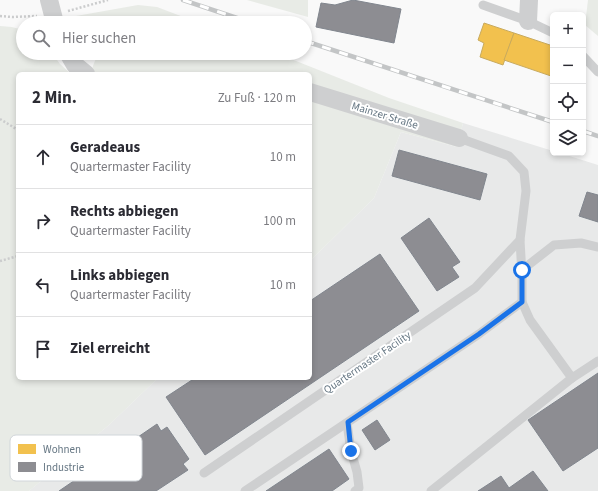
<!DOCTYPE html>
<html lang="de">
<meta charset="utf-8">
<style>
:root{--surface:#fff;--page:#f7f7f7;--text:#2b2b33;--muted:#7c7c81;--line:#e1e1e2}
body{margin:0;font-family:"Source Sans 3",sans-serif;background:var(--page);color:var(--text)}
.controls{position:absolute;right:12px;top:12px;display:grid;overflow:hidden;border-radius:6px;box-shadow:0 2px 6px #0003}
.controls button{width:36px;height:36px;display:grid;place-items:center;padding:0;border:0;border-bottom:1px solid var(--line);background:var(--surface);color:var(--text);font:20px sans-serif}
.stop{position:absolute;width:12px;height:12px;margin:-9px;border:3px solid #1a73e8;border-radius:50%;background:#fff}
.stop.end{background:#1a73e8;border-color:#fff;box-shadow:0 1px 4px #0008}
.list{margin:0;padding:0;list-style:none}
h2{display:flex;justify-content:space-between;align-items:center;height:52px;margin:0;padding:0 16px;font-size:17px}
h2 small{font-size:13px;font-weight:400;color:var(--muted)}
.list li{display:grid;grid-template-columns:26px 1fr auto;gap:12px;align-items:center;box-sizing:border-box;height:64px;padding:0 16px;border-top:1px solid var(--line)}
.list b{display:block;font-size:15px;white-space:nowrap}
.list p{margin:0;font-size:13px;white-space:nowrap;color:var(--muted)}
.list em{font-size:13px;font-style:normal;color:var(--muted)}
.icon{flex:none;width:22px;height:22px;fill:none;stroke:currentColor;stroke-width:2;stroke-linecap:round;stroke-linejoin:round}
.map{position:relative;flex:none;width:598px;height:491px;overflow:hidden}
.search{position:absolute;background:var(--surface);box-shadow:0 2px 6px #0003;left:16px;top:16px;width:296px;height:44px;display:flex;align-items:center;gap:10px;box-sizing:border-box;padding:0 14px;border-radius:22px;color:var(--muted);font-size:15px}
.panel{position:absolute;background:var(--surface);box-shadow:0 2px 6px #0003;left:16px;top:72px;width:296px;height:308px;border-radius:6px}
.map>svg:first-child{display:block}
.built{fill:#e8e9e9}
.green{fill:#e8ebe6}
.homes{fill:#f2c14e;stroke:#c8aa5e}
.industry{fill:#8d8d92;stroke:#81868e}
.lines{fill:none;stroke-linecap:round;stroke-linejoin:round}
.path{stroke:#cbcccd;stroke-width:2.5;stroke-dasharray:2 2;stroke-linecap:butt}
.service{stroke:#cecfd0;stroke-width:9}
.minor{stroke:#cecfd0;stroke-width:18}
.rail-casing{stroke:#c3c5c6;stroke-width:4.5}
.rail{stroke:#fff;stroke-width:3;stroke-dasharray:9;stroke-linecap:butt}
.route{stroke:#1a73e8;stroke-width:5}
.labels{text-anchor:middle;stroke-width:4;stroke-linejoin:round;paint-order:stroke}
.street-label{font-size:11px;fill:#657683;stroke:#fff}
.key{fill:#fff;stroke:#d1d6da;stroke-width:1}
.key-label{font-size:11px;fill:#657683}
</style>
<div class="map">
<svg width="598" height="491" viewBox="0 0 598 491">
<rect width="100%" height="100%" fill="#f9f9f9"/>
<!-- built -->
<polygon class="built" points="463,123 553,151 553,153 560,153 598,165 598,491 29,491 109,425 158,378 310,378 310,261 374,198 401,132 457,147"/>
<!-- green -->
<g class="green">
<polygon points="247,0 308,0 308,17"/>
<polygon points="588,0 598,0 598,36 585,25"/>
<polygon points="138,5 157,7 199,23 69,23 69,20 76,16"/>
<polygon points="0,26 12,27 23,30 23,53 52,53 60,64 71,74 18,74 18,378 158,378 109,425 29,491 0,491"/>
<polygon points="91,53 276,53 389,98 463,123 457,147 401,132 374,198 310,261 310,74 90,74 96,58"/>
</g>
<!-- homes -->
<g class="homes">
<polygon points="484,23 514,33 503,65 480,57 484,43 478,40"/>
<polygon points="514,33 553,46 553,73 551,76 504,60"/>
</g>
<!-- industry -->
<g class="industry">
<polygon points="353,0 401,9 394,43 316,27 321,3 335,5"/>
<polygon points="399,150 487,174 480,200 392,176"/>
<polygon points="587,192 598,195 598,222 579,216"/>
<polygon points="429,218 460,262 452,267 459,277 437,291 401,238"/>
<polygon points="380,254 419,311 205,455 166,397 195,378 310,378 310,301"/>
<polygon points="598,373 598,448 563,471 528,420"/>
<polygon points="377,420 390,440 375,450 362,430"/>
<polygon points="157,424 161,431 167,427 189,459 183,464 188,470 156,491 59,491"/>
<polygon points="329,449 349,479 332,491 266,491"/>
<polygon points="533,471 548,491 478,491 501,476 509,488"/>
</g>
<g class="lines">
<!-- path -->
<g class="path">
<polyline points="68,11 108,0"/>
<polyline points="0,16 12,17 37,16"/>
<polyline points="0,119 18,130"/>
<polyline points="0,261 18,256"/>
</g>
<!-- service -->
<g class="service">
<polyline points="483,5 528,21 553,33"/>
<polyline points="583,56 598,72"/>
<polyline points="520,240 522,275 522,302 530,320 572,378"/>
<polyline points="522,270 554,245 581,243 598,247"/>
<polyline points="347,423 351,451 357,472 359,488 355,491"/>
<polyline points="204,473 475,288 520,240 526,191 524,172 509,156 459,138"/>
<polyline points="245,491 479,334 522,302"/>
<polyline points="431,491 572,378 598,361"/>
</g>
<!-- minor -->
<g class="minor">
<polyline points="49,0 55,23"/>
<polyline points="528,21 529,0"/>
<polyline points="68,53 75,65 86,74"/>
<polyline points="310,92 459,138"/>
</g>
<defs>
<g id="rail">
<polyline points="183,0 252,23"/>
<polyline points="305,41 553,122"/>
<polyline points="583,131 598,136"/>
</g>
</defs>
<!-- rail casing -->
<use href="#rail" class="rail-casing"/>
<!-- rail -->
<use href="#rail" class="rail"/>
</g>
<g class="lines">
<!-- route -->
<polyline class="route" points="351,451 348,422 479,334 522,302 522,270"/>
</g>
<g class="labels">
<!-- street labels -->
<g class="street-label">
<text transform="translate(385 115) rotate(17)" y="4">Mainzer Straße</text>
<text transform="translate(367 362) rotate(-34)" y="4">Quartermaster Facility</text>
</g>
</g>
<!-- legend -->
<rect x="10" y="435" width="132" height="46" rx="6" class="key"/>
<rect x="18" y="444" width="18" height="10" fill="#f2c14e"/>
<rect x="18" y="462" width="18" height="10" fill="#8d8d92"/>
<g class="key-label">
<text x="43" y="453">Wohnen</text>
<text x="43" y="471">Industrie</text>
</g>
</svg>
<div class="controls">
<button>+</button>
<button>−</button>
<button><svg class="icon" aria-label="locate" viewBox="0 0 24 24"><circle cx="12" cy="12" r="6"/><path d="M12 2v4M12 18v4M2 12h4M18 12h4"/></svg></button>
<button><svg class="icon" aria-label="layers" viewBox="0 0 24 24"><path d="M12 4l9 5-9 5-9-5zM3 14l9 5 9-5"/></svg></button>
</div>
<div class="stop" style="left:522px;top:270px"></div>
<div class="stop end" style="left:351px;top:451px"></div>
<div class="search"><svg class="icon" aria-label="search" viewBox="0 0 24 24"><circle cx="10" cy="10" r="6"/><path d="M15 15l6 6"/></svg>Hier suchen</div>
<section class="panel">
<h2>2 Min.<small>Zu Fuß · 120 m</small></h2>
<ul class="list">
<li><svg class="icon" aria-label="ahead" viewBox="0 0 24 24"><path d="M12 20V5M6 11l6-6 6 6"/></svg><div><b>Geradeaus</b><p>Quartermaster Facility</p></div><em>10 m</em></li>
<li><svg class="icon" aria-label="right" viewBox="0 0 24 24"><path d="M7 20v-9h11M14 6l5 5-5 5"/></svg><div><b>Rechts abbiegen</b><p>Quartermaster Facility</p></div><em>100 m</em></li>
<li><svg class="icon" aria-label="left" viewBox="0 0 24 24"><path d="M17 20v-9H6M10 6l-5 5 5 5"/></svg><div><b>Links abbiegen</b><p>Quartermaster Facility</p></div><em>10 m</em></li>
<li><svg class="icon" aria-label="arrive" viewBox="0 0 24 24"><path d="M6 21V4h12l-3 4 3 4H6"/></svg><div><b>Ziel erreicht</b></div></li>
</ul>
</section>
</div>
